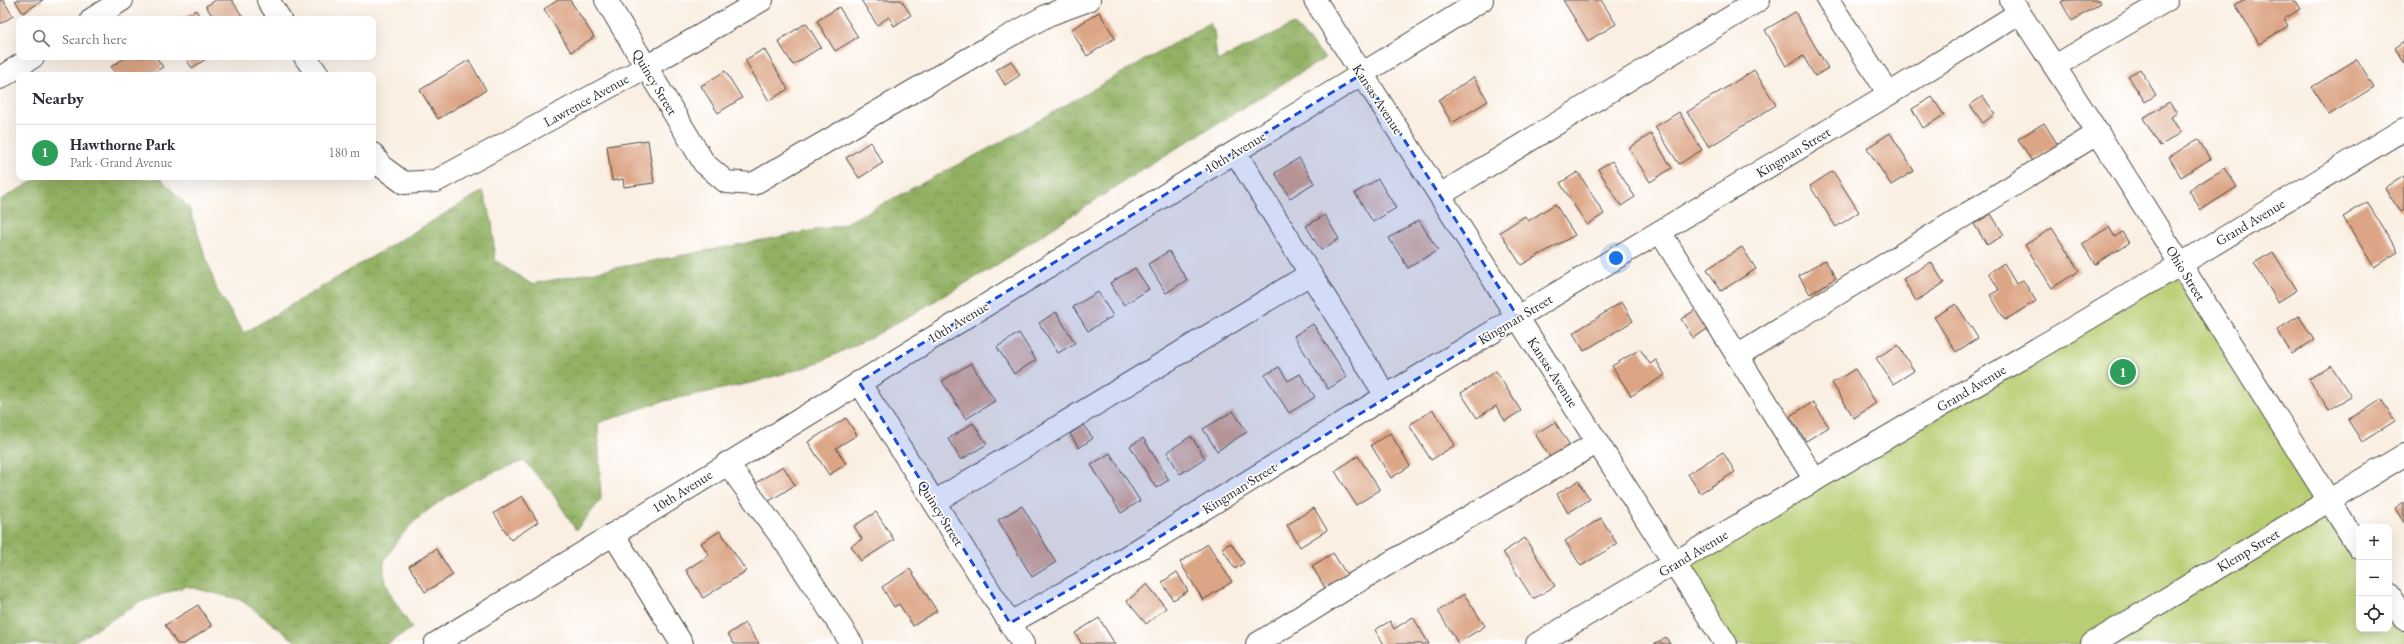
<!DOCTYPE html>
<meta charset="utf-8">
<style>
:root{--surface:#fff;--page:#f7f7f7;--text:#2b2b33;--muted:#7c7c81;--line:#e1e1e2;--accent:#1f6fb2}
body{margin:0;font-family:"EB Garamond",serif;background:var(--page);color:var(--text)}
.controls{position:absolute;right:12px;bottom:12px;display:grid;overflow:hidden;border-radius:8px;box-shadow:0 4px 16px #0002}
.controls button{width:36px;height:36px;display:grid;place-items:center;padding:0;border:0;border-bottom:1px solid var(--line);background:var(--surface);color:var(--text);font:20px sans-serif}
.you{position:absolute;left:1616px;top:258px;width:14px;height:14px;margin:-10px;border:3px solid #fff;border-radius:50%;background:#1a73e8;box-shadow:0 0 0 6px #1a73e833}
.badge{display:grid;place-items:center;width:26px;height:26px;border-radius:50%;background:var(--accent);color:#fff;font-size:13px;font-weight:700}
.pin{position:absolute;translate:-50% -50%;border:2px solid #fff;box-shadow:0 1px 4px #0006}
.list{margin:0;padding:0;list-style:none}
h2{display:flex;justify-content:space-between;align-items:center;height:52px;margin:0;padding:0 16px;font-size:17px}
h2 small{font-size:13px;font-weight:400;color:var(--muted)}
.list li{display:grid;grid-template-columns:26px 1fr auto;gap:12px;align-items:center;box-sizing:border-box;height:56px;padding:0 16px;border-top:1px solid var(--line)}
.list b{display:block;font-size:15px;white-space:nowrap}
.list p{margin:0;font-size:13px;white-space:nowrap;color:var(--muted)}
.list em{font-size:13px;font-style:normal;color:var(--muted)}
.icon{flex:none;width:22px;height:22px;fill:none;stroke:currentColor;stroke-width:2;stroke-linecap:round;stroke-linejoin:round}
.map{position:relative;flex:none;width:2404px;height:644px;overflow:hidden}
.search{position:absolute;background:var(--surface);box-shadow:0 4px 16px #0002;left:16px;top:16px;width:360px;height:44px;display:flex;align-items:center;gap:10px;box-sizing:border-box;padding:0 14px;border-radius:8px;color:var(--muted);font-size:15px}
.panel{position:absolute;background:var(--surface);box-shadow:0 4px 16px #0002;left:16px;top:72px;width:360px;height:108px;border-radius:8px}
.map>svg:first-child{display:block}
.green{fill:#b8ce72;stroke:#727c4e}
.forest{fill:url(#forest-crowns);stroke:#5e6e48}
.building{fill:#dca585}
.lines{fill:none;stroke-linecap:round;stroke-linejoin:round}
.minor-casing{stroke:#4a4846;stroke-width:24}
.minor{stroke:#fff;stroke-width:22}
.marked{fill:#1d4ed8;fill-opacity:0.2;stroke:#1d4ed8;stroke-width:3;stroke-dasharray:8 5;stroke-linejoin:round}
.labels{text-anchor:middle;stroke-width:3.5;stroke-linejoin:round;paint-order:stroke}
.street-label{font-size:14px;fill:#2b2b2b;stroke:#fff}
</style>
<div class="map">
<svg width="2404" height="644" viewBox="0 0 2404 644">
<defs>
<pattern id="forest-crowns" width="20" height="18" patternUnits="userSpaceOnUse"><rect width="20" height="18" fill="#92b164"/><path d="M2 6a3 3 0 1 1 6 0M12 15a3 3 0 1 1 6 0" fill="none" stroke="#779053"/></pattern>
</defs>
<rect width="100%" height="100%" fill="#fff"/>
<filter id="ink" filterUnits="userSpaceOnUse"><feTurbulence type="fractalNoise" baseFrequency=".025" numOctaves="2"/><feDisplacementMap in="SourceGraphic" scale="8" xChannelSelector="R" yChannelSelector="G"/><feConvolveMatrix kernelMatrix="1 2 1 2 8 2 1 2 1" color-interpolation-filters="sRGB"/></filter>
<filter id="wash" filterUnits="userSpaceOnUse"><feTurbulence type="fractalNoise" baseFrequency=".012" numOctaves="4" result="noise"/><feDisplacementMap in="SourceGraphic" scale="16" xChannelSelector="R" yChannelSelector="G"/><feGaussianBlur stdDeviation="0.9" result="paint"/><feColorMatrix in="noise" values="0 0 0 0 0 0 0 0 0 0 0 0 0 0 0 0 0 1.4 0 .05"/><feComposite in="paint" operator="in"/></filter>
<g filter="url(#wash)">
<rect width="100%" height="100%" fill="#faefe2"/>
<!-- green -->
<polygon class="green" points="2181,264 2359,548 2359,629 2389,629 2389,595 2404,619 2404,644 1726,644 1675,563"/>
<!-- forest -->
<path class="forest" d="M 1209,23 L 1214,31 L 1217,61 L 1294,24 L 1325,58 L 1149,165 L 992,268 L 874,336 L 813,365 L 755,382 L 660,402 L 598,423 L 601,500 L 576,530 L 551,491 L 524,461 C 480,474 416,508 392,549 C 390,552 385,558 384,562 C 381,586 400,609 412,628 L 388,644 L 299,644 L 241,600 L 186,586 L 138,603 L 72,644 L 0,644 L 0,200 L 40,177 L 161,179 L 189,208 L 217,290 L 244,333 L 483,191 L 492,222 L 495,260 L 531,284 L 842,225 L 1003,141 Z"/>
<g id="blocks">
<!-- building -->
<g class="building">
<polygon points="0,0 3,0 13,16 0,24"/>
<polygon points="15,0 43,0 23,13"/>
<polygon points="216,0 232,0 244,19 214,19 206,6"/>
<polygon points="558,0 570,0 594,37 571,52 544,9"/>
<polygon points="861,0 901,0 911,15 894,26 889,17 877,25"/>
<polygon points="1563,0 1601,0 1616,24 1588,41"/>
<polygon points="2065,0 2099,0 2101,3 2072,21 2061,2"/>
<polygon points="2243,0 2295,0 2300,9 2284,19 2288,26 2259,44 2235,5"/>
<polygon points="839,7 858,37 835,51 817,21"/>
<polygon points="196,10 201,19 180,19"/>
<polygon points="1099,12 1115,38 1087,56 1071,30"/>
<polygon points="1795,12 1828,68 1815,76 1803,56 1786,66 1765,30"/>
<polygon points="806,23 821,47 793,65 778,41"/>
<polygon points="2404,41 2404,64 2394,48"/>
<polygon points="764,49 788,89 769,101 745,60"/>
<polygon points="126,57 156,57 163,67 150,75 116,75 111,67"/>
<polygon points="185,57 205,57 206,59 192,68"/>
<polygon points="2357,59 2374,87 2329,115 2312,87"/>
<polygon points="469,60 486,90 438,119 420,90"/>
<polygon points="1011,61 1020,75 1005,85 996,70"/>
<polygon points="2140,69 2156,95 2145,102 2128,76"/>
<polygon points="1754,70 1776,105 1709,147 1687,112"/>
<polygon points="725,71 742,98 718,113 701,86"/>
<polygon points="1474,77 1488,101 1452,123 1438,100"/>
<polygon points="1983,96 1995,114 1983,123 1970,105"/>
<polygon points="1932,97 1944,115 1923,128 1912,109"/>
<polygon points="2169,102 2177,113 2171,117 2181,133 2160,146 2143,118"/>
<polygon points="1679,112 1702,150 1679,164 1655,127"/>
<polygon points="2044,123 2058,145 2032,161 2018,139"/>
<polygon points="1890,133 1914,171 1891,185 1867,148"/>
<polygon points="1651,134 1672,168 1650,182 1629,148"/>
<polygon points="2198,139 2210,159 2181,177 2169,157"/>
<polygon points="648,140 654,183 624,187 623,179 612,181 607,146"/>
<polygon points="870,142 883,163 859,178 846,158"/>
<polygon points="1299,158 1314,183 1290,198 1275,173"/>
<polygon points="1612,161 1635,197 1621,206 1598,169"/>
<polygon points="2225,168 2237,187 2201,210 2189,190"/>
<polygon points="1833,171 1859,212 1836,227 1810,186"/>
<polygon points="1578,172 1604,214 1587,225 1560,183"/>
<polygon points="2404,176 2404,210 2400,212 2385,188"/>
<polygon points="1378,179 1396,208 1373,222 1355,193"/>
<polygon points="2367,202 2398,252 2374,267 2343,217"/>
<polygon points="1555,204 1575,235 1521,265 1500,232 1525,216 1528,221"/>
<polygon points="1991,214 2004,235 1987,245 1974,224"/>
<polygon points="1325,215 1339,239 1321,250 1306,226"/>
<polygon points="1419,220 1438,250 1408,268 1389,238"/>
<polygon points="2109,227 2115,237 2122,232 2129,243 2095,264 2082,244"/>
<polygon points="2052,228 2079,271 2052,288 2025,245"/>
<polygon points="1742,247 1756,269 1721,291 1707,269"/>
<polygon points="1169,251 1187,280 1166,293 1148,264"/>
<polygon points="2273,252 2297,290 2278,302 2254,263"/>
<polygon points="1825,260 1836,278 1810,294 1799,276"/>
<polygon points="1931,262 1944,283 1916,301 1903,279"/>
<polygon points="2004,263 2016,284 2023,280 2036,301 2005,320 1990,295 1999,290 1989,273"/>
<polygon points="1135,268 1149,289 1124,305 1110,283"/>
<polygon points="1098,292 1113,316 1088,331 1073,307"/>
<polygon points="1622,302 1633,321 1584,351 1573,333"/>
<polygon points="1956,304 1978,338 1956,352 1934,317"/>
<polygon points="1697,309 1709,328 1693,338 1681,319"/>
<polygon points="1056,312 1075,343 1058,353 1039,323"/>
<polygon points="2299,316 2314,340 2292,354 2277,330"/>
<polygon points="1313,324 1347,377 1328,389 1294,336"/>
<polygon points="1019,333 1036,360 1014,374 997,347"/>
<polygon points="1898,345 1914,371 1893,384 1876,358"/>
<polygon points="1640,349 1650,364 1656,360 1665,375 1631,396 1612,366"/>
<polygon points="971,363 995,401 966,419 942,381"/>
<polygon points="2331,365 2351,397 2329,410 2309,379"/>
<polygon points="1279,367 1288,381 1300,374 1315,397 1289,413 1265,375"/>
<polygon points="1855,369 1876,403 1854,418 1832,383"/>
<polygon points="1496,371 1521,411 1505,421 1496,406 1477,418 1461,393"/>
<polygon points="2381,399 2395,421 2362,442 2348,420"/>
<polygon points="1813,402 1829,427 1806,441 1790,416"/>
<polygon points="1433,410 1455,445 1431,460 1409,425"/>
<polygon points="1233,411 1247,432 1217,451 1203,429"/>
<polygon points="846,418 857,435 836,448 846,464 829,475 808,442"/>
<polygon points="1555,422 1571,447 1551,459 1535,434"/>
<polygon points="973,423 987,444 961,460 948,439"/>
<polygon points="1083,425 1093,438 1079,448 1070,434"/>
<polygon points="1390,433 1410,466 1391,478 1371,445"/>
<polygon points="1191,436 1205,458 1180,474 1167,452"/>
<polygon points="1143,438 1169,480 1156,488 1130,446"/>
<polygon points="1723,452 1735,472 1700,493 1688,474"/>
<polygon points="1110,453 1140,501 1121,513 1091,465"/>
<polygon points="1358,456 1380,490 1356,505 1335,471"/>
<polygon points="783,466 795,485 768,502 756,483"/>
<polygon points="1578,481 1590,499 1568,513 1557,494"/>
<polygon points="522,496 538,522 511,540 494,513"/>
<polygon points="2404,502 2404,523 2395,508"/>
<polygon points="1022,506 1056,562 1032,577 998,520"/>
<polygon points="1314,508 1327,530 1300,547 1287,525"/>
<polygon points="876,512 894,540 861,561 851,546 862,539 854,526"/>
<polygon points="1601,518 1617,544 1581,566 1565,541"/>
<polygon points="720,531 746,571 703,598 686,570 709,555 701,543"/>
<polygon points="1525,538 1555,586 1533,599 1503,552"/>
<polygon points="1231,543 1244,563 1235,569 1222,548"/>
<polygon points="1208,544 1232,582 1203,600 1180,562"/>
<polygon points="436,549 453,575 425,592 409,566"/>
<polygon points="1333,553 1347,575 1325,588 1312,566"/>
<polygon points="910,569 937,611 913,626 899,604 894,607 882,587"/>
<polygon points="1177,572 1188,591 1173,600 1162,582"/>
<polygon points="1147,584 1166,608 1146,624 1127,601"/>
<polygon points="1464,594 1485,626 1458,643 1438,611"/>
<polygon points="198,605 212,626 184,644 177,644 165,625"/>
<polygon points="1413,617 1429,644 1384,644 1375,630 1390,621 1394,629"/>
<polygon points="1099,618 1115,644 1082,644 1075,633"/>
<polygon points="745,623 759,644 734,644 728,634"/>
<polygon points="1666,637 1670,644 1654,644"/>
</g>
</g>
</g>
<g filter="url(#ink)">
<use href="#blocks" fill-opacity="0" stroke="#4a4846" stroke-width="1"/>
<g class="lines">
<defs>
<g id="minor">
<polyline points="268,0 280,19"/>
<polyline points="606,0 704,163 726,182 753,184 991,46 1048,15 1089,0"/>
<polyline points="1315,0 1726,644"/>
<polyline points="1828,0 1889,94"/>
<polyline points="2011,0 2098,133 2359,548"/>
<polyline points="92,19 122,0"/>
<polyline points="305,57 318,75"/>
<polyline points="2055,66 2167,0"/>
<polyline points="0,78 33,57"/>
<polyline points="1235,152 1386,396"/>
<polyline points="373,154 381,166 404,183 436,181 646,67 762,0"/>
<polyline points="1440,195 1759,0"/>
<polyline points="1660,232 1815,480"/>
<polyline points="1737,356 2098,133"/>
<polyline points="859,382 1023,644"/>
<polyline points="727,463 790,549 852,644"/>
<polyline points="934,502 1310,274"/>
<polyline points="613,534 682,644"/>
<polyline points="2389,595 2404,619"/>
<polyline points="1010,623 1115,564 1386,396 1889,94 2019,13"/>
<polyline points="435,644 1482,0"/>
<polyline points="1257,644 1350,586 1598,442"/>
<polyline points="1537,644 2181,264 2404,129"/>
<polyline points="2092,644 2404,455"/>
</g>
</defs>
<!-- minor casing -->
<use href="#minor" class="minor-casing"/>
<!-- minor -->
<use href="#minor" class="minor"/>
</g>
</g>
<!-- marked area -->
<path class="marked" d="M 1362,74 L 1518,317 L 1115,564 L 1010,623 L 859,382 Z"/>
<g class="labels">
<!-- street labels -->
<g class="street-label">
<text transform="translate(655 82) rotate(59)" y="5">Quincy Street</text>
<text transform="translate(1378 99) rotate(57)" y="5">Kansas Avenue</text>
<text transform="translate(586 100) rotate(-29)" y="5">Lawrence Avenue</text>
<text transform="translate(1235 152) rotate(-31)" y="5">10th Avenue</text>
<text transform="translate(1793 152) rotate(-31)" y="5">Kingman Street</text>
<text transform="translate(2250 222) rotate(-31)" y="5">Grand Avenue</text>
<text transform="translate(2186 273) rotate(58)" y="5">Ohio Street</text>
<text transform="translate(1515 319) rotate(-31)" y="5">Kingman Street</text>
<text transform="translate(958 322) rotate(-31)" y="5">10th Avenue</text>
<text transform="translate(1553 372) rotate(57)" y="5">Kansas Avenue</text>
<text transform="translate(1971 388) rotate(-31)" y="5">Grand Avenue</text>
<text transform="translate(1239 488) rotate(-32)" y="5">Kingman Street</text>
<text transform="translate(682 491) rotate(-32)" y="5">10th Avenue</text>
<text transform="translate(941 513) rotate(58)" y="5">Quincy Street</text>
<text transform="translate(2248 550) rotate(-31)" y="5">Klemp Street</text>
<text transform="translate(1693 553) rotate(-31)" y="5">Grand Avenue</text>
</g>
</g>
</svg>
<div class="controls">
<button>+</button>
<button>−</button>
<button><svg class="icon" aria-label="locate" viewBox="0 0 24 24"><circle cx="12" cy="12" r="6"/><path d="M12 2v4M12 18v4M2 12h4M18 12h4"/></svg></button>
</div>
<div class="you"></div>
<div class="pin badge" style="left:2123px;top:372px;background:#2e9e5b">1</div>
<div class="search"><svg class="icon" aria-label="search" viewBox="0 0 24 24"><circle cx="10" cy="10" r="6"/><path d="M15 15l6 6"/></svg>Search here</div>
<section class="panel">
<h2>Nearby<small></small></h2>
<ul class="list">
<li><span class="badge" style="background:#2e9e5b">1</span><div><b>Hawthorne Park</b><p>Park · Grand Avenue</p></div><em>180 m</em></li>
</ul>
</section>
</div>
